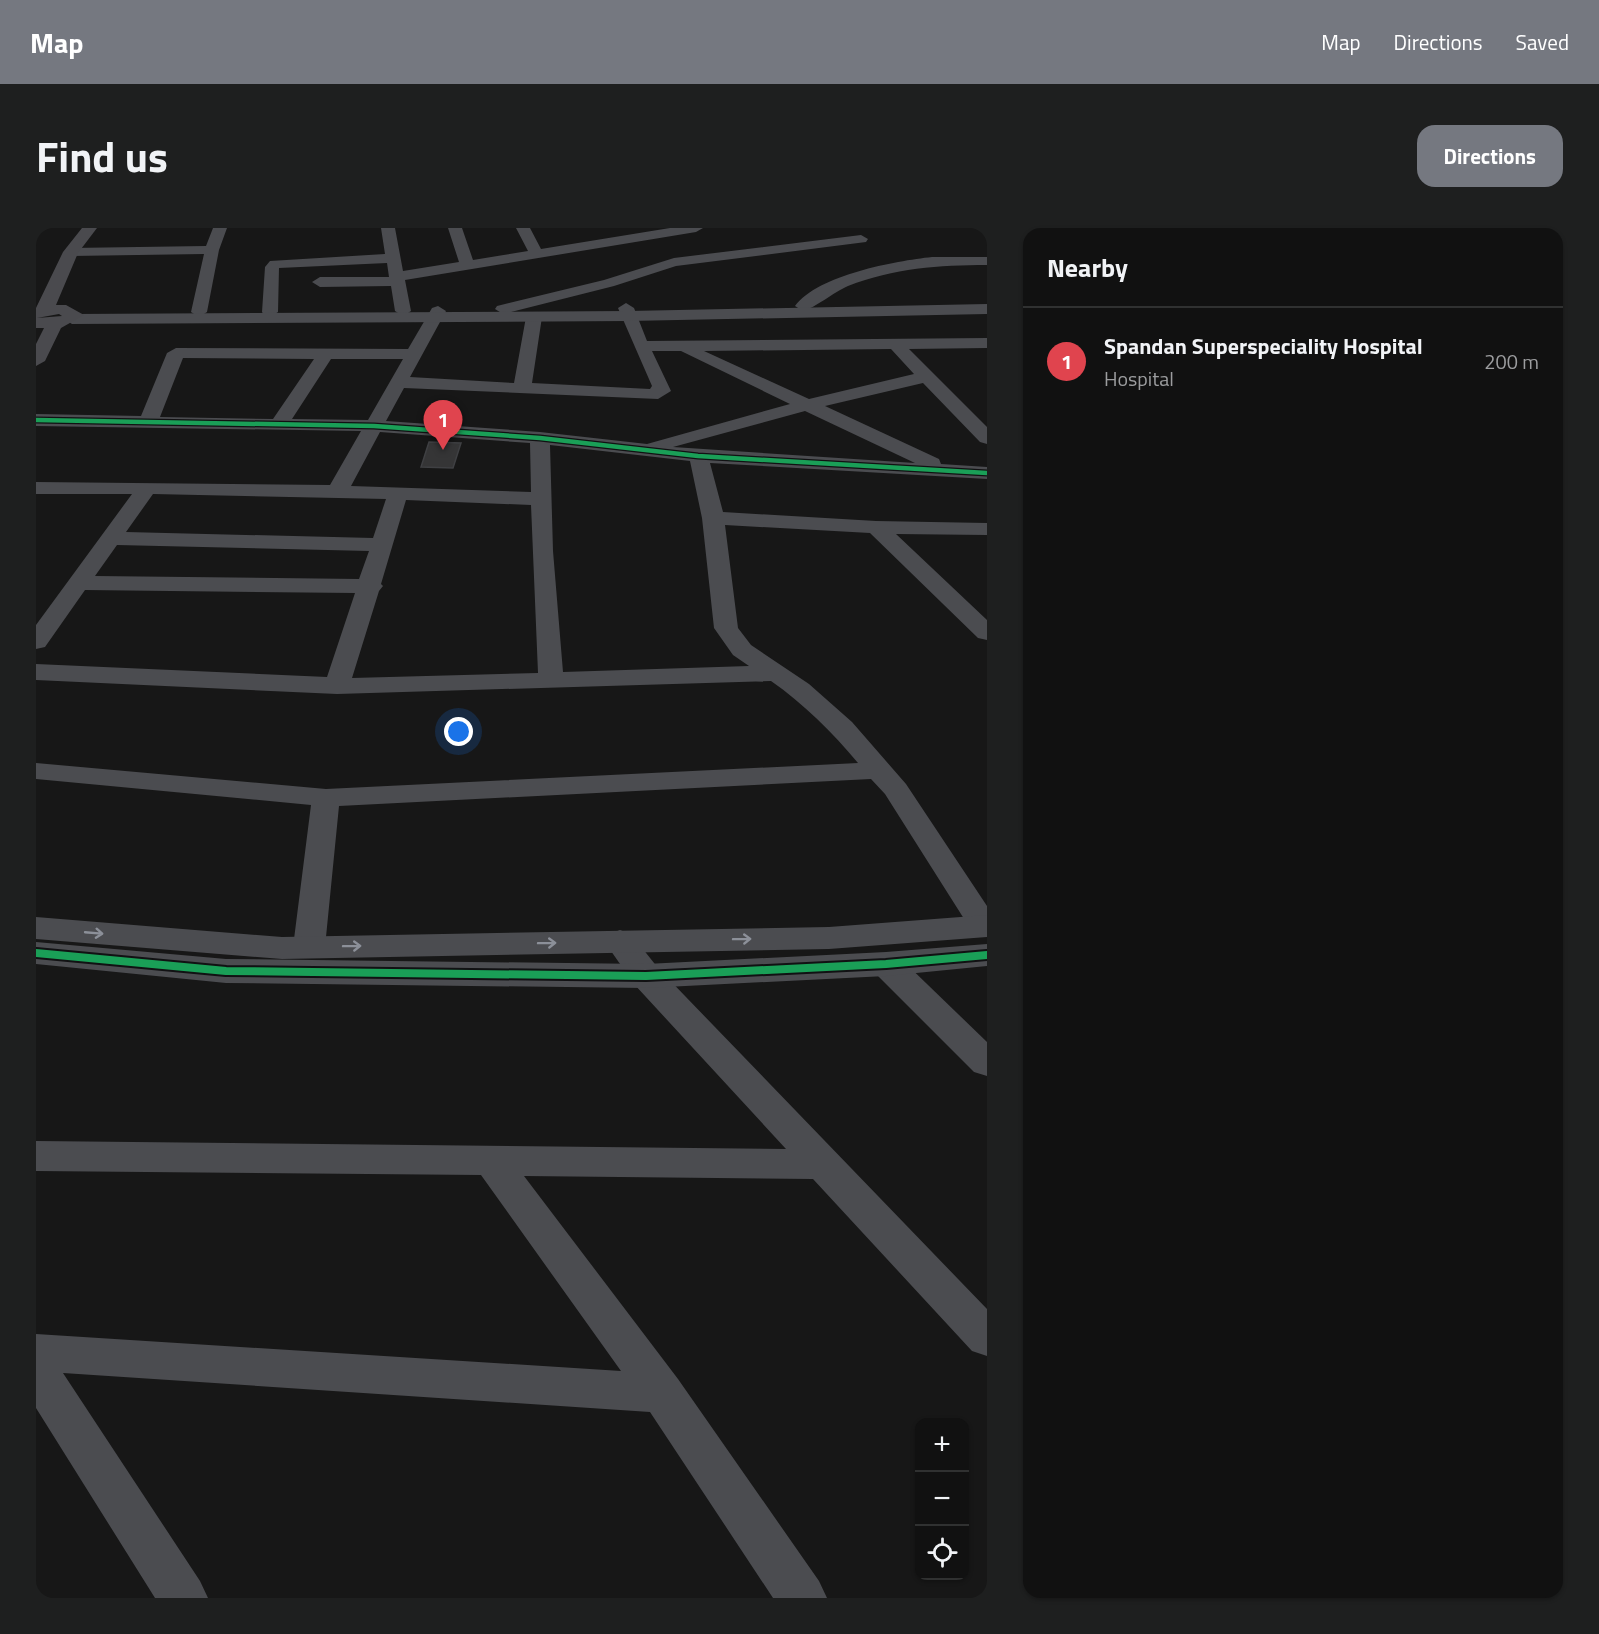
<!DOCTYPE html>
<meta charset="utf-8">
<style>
:root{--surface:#111;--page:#1e1f1f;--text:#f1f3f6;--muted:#9c9d9f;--line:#303131;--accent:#757880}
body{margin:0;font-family:"Titillium Web",sans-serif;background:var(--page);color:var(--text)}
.controls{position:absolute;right:18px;bottom:18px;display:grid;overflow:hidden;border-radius:12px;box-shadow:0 2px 4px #0004}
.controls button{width:54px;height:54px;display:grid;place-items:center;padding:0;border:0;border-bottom:2px solid var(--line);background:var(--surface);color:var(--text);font:30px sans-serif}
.you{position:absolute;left:423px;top:504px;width:21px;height:21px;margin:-15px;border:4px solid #fff;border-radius:50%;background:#1a73e8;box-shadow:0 0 0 9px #1a73e833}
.badge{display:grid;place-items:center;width:39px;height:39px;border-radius:50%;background:var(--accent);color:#fff;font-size:20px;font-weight:700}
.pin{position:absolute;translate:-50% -50px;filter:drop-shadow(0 2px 3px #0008)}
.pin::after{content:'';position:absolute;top:32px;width:21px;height:18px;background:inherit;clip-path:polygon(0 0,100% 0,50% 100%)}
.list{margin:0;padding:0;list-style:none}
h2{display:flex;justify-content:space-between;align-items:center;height:78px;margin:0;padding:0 24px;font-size:26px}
h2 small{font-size:20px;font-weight:400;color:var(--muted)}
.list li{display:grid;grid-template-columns:39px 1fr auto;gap:18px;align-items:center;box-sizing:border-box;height:108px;padding:0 24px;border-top:2px solid var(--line)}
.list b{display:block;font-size:22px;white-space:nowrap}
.list p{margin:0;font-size:20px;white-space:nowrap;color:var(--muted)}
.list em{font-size:20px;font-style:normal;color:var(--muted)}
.icon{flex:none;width:33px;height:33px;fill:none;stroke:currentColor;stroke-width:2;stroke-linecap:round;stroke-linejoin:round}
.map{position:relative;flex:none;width:951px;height:1370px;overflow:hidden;border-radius:18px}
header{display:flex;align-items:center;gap:36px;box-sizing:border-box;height:84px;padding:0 30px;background:var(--accent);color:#fff}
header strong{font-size:28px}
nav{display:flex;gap:33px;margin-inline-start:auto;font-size:21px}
.intro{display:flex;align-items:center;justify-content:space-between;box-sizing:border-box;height:144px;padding:0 36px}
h1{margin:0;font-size:42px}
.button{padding:15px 27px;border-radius:18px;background:var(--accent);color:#fff;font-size:21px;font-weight:700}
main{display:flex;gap:36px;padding:0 36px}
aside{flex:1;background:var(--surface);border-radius:18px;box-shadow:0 2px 4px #0004}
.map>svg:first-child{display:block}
.building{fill:#353536;stroke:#3f4043;stroke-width:1.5}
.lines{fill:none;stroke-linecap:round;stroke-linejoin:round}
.minor{fill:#4b4c50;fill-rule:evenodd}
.tertiary{fill:#4b4c50;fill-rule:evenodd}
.secondary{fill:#4a4a4e;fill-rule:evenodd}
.cycleway-far1-casing{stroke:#111113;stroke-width:7}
.cycleway-casing{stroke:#111113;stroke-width:12}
.cycleway-far1{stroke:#1a9f57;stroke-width:4.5}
.cycleway{stroke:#1a9f57;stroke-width:8}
.oneway{stroke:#8c9099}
</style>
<header>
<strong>Map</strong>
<nav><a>Map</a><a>Directions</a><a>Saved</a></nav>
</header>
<div class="intro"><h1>Find us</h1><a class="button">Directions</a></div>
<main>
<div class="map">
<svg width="951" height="1370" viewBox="0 0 951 1370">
<rect width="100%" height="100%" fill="#171717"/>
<!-- building -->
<polygon class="building" points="393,214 425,215 417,240 385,239"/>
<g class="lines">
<!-- minor -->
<g class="minor">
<polygon points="177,0 191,0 183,22 171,84 163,89 155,84 168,26 35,28 28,24 35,20 170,18"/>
<polygon points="345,0 359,0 367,43 423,34 412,0 426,0 437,32 492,23 480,0 494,0 505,21 634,0 667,0 660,4 369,52 375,83 367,88 359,83 355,58 284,59 276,54 284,49 353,49 351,35 243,40 242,84 234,89 228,87 226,84 229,39 234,33 349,26"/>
<polygon points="825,7 832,11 830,14 640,38 578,58 467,86 459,81 461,78 568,52 638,30"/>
<path d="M 896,29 L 951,29 L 951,37 C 903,37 858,40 812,58 C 798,64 779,80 767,83 L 759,78 C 782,47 859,33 896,29 Z"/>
<path d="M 590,75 L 598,80 L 611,113 L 951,110 L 951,120 L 873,121 L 951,199 L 951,216 L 944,214 L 887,155 L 789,178 L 903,231 L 905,236 L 951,239 L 951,251 L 674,235 L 687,284 L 840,293 L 951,295 L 951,307 L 860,306 L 951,392 L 951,412 L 942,410 L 834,305 L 689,297 L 702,400 L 715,417 L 773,456 L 816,494 L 870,556 L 951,678 L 951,708 L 937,705 L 849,566 L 835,551 L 303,578 L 289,719 L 284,727 L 273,730 L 262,727 L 257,719 L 275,577 L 0,551 L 0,535 L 290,561 L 822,535 C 796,504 768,476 735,453 L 301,466 L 0,452 L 0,436 L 291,449 L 319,365 L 49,362 L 9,419 L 0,421 L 0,397 L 96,266 L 0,266 L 0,254 L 294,257 L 325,203 L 0,198 L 0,186 L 105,188 L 131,125 L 140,120 L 372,121 L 396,80 L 402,78 L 410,83 L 374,149 L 478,155 L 490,89 L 498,84 L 506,89 L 496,155 L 614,161 L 616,158 L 582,80 ZM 855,121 L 878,146 L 773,171 L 668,123 ZM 616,123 L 645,123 L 754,176 L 611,216 L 504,204 L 350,193 L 368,160 L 622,171 L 635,163 ZM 147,130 L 278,131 L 237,191 L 124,189 ZM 295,131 L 367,131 L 332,192 L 256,191 ZM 769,183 L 879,235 L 637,219 ZM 344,204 L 494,215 L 495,264 L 315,258 ZM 514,217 L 654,233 L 666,290 L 678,400 L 697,427 L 713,438 L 527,444 L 517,323 ZM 117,266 L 350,271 L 337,310 L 90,304 ZM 370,272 L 495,277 L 502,445 L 316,450 L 343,363 L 347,358 L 345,356 ZM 81,317 L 333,323 L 323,351 L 59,348 Z"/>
<polygon points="584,702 595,706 622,740 951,1081 951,1128 936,1123 777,951 488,948 642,1151 783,1353 791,1370 737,1370 614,1184 27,1145 164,1353 172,1370 119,1370 0,1180 0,1106 585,1143 445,947 0,943 0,913 750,921 598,756 568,713 573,706"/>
<polygon points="850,725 862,728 951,814 951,848 938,844 838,744 834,736 838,728"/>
</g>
<!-- tertiary -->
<g class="tertiary">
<polygon points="951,76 951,86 593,93 36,96 28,91 36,86 593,83"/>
<polygon points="951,687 951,709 793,721 246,731 0,711 0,689 246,709 793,699"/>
<polygon points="0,714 190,731 610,736 850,724 951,716 951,738 850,748 610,760 190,755 0,736"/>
</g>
<!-- secondary -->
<path class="secondary" d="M 46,0 L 61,0 L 42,25 L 20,77 L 30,77 L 48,87 L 25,100 L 9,133 L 0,138 L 0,116 L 8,100 L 0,100 L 0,80 L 27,24 ZM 23,86 L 26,88 L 1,90 Z"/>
<defs>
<polyline id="cycleway-far1" points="0,192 338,198 504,210 662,228 951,245"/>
<polyline id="cycleway" points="0,725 190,743 610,748 850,736 951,727"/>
</defs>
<!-- cycleway-far1 casing -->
<use href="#cycleway-far1" class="cycleway-far1-casing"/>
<!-- cycleway casing -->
<use href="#cycleway" class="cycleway-casing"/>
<!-- cycleway-far1 -->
<use href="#cycleway-far1" class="cycleway-far1"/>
<!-- cycleway -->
<use href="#cycleway" class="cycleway"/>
</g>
<!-- one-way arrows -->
<defs><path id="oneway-shaft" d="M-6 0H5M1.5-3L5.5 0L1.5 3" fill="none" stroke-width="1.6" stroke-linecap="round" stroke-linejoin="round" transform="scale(1.5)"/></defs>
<g class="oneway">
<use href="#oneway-shaft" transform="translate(58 705) rotate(5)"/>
<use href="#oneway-shaft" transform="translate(706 711) rotate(-1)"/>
<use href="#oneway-shaft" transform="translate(511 715) rotate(-1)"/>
<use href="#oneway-shaft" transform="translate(316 718) rotate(-1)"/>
</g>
</svg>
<div class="controls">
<button>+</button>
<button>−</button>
<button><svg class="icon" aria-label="locate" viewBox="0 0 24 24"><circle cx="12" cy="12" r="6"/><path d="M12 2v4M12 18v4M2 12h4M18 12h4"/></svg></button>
</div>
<div class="you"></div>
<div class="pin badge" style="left:407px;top:222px;background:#e0444e">1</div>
</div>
<aside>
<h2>Nearby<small></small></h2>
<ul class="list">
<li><span class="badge" style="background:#e0444e">1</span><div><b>Spandan Superspeciality Hospital</b><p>Hospital</p></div><em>200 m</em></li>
</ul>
</aside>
</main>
